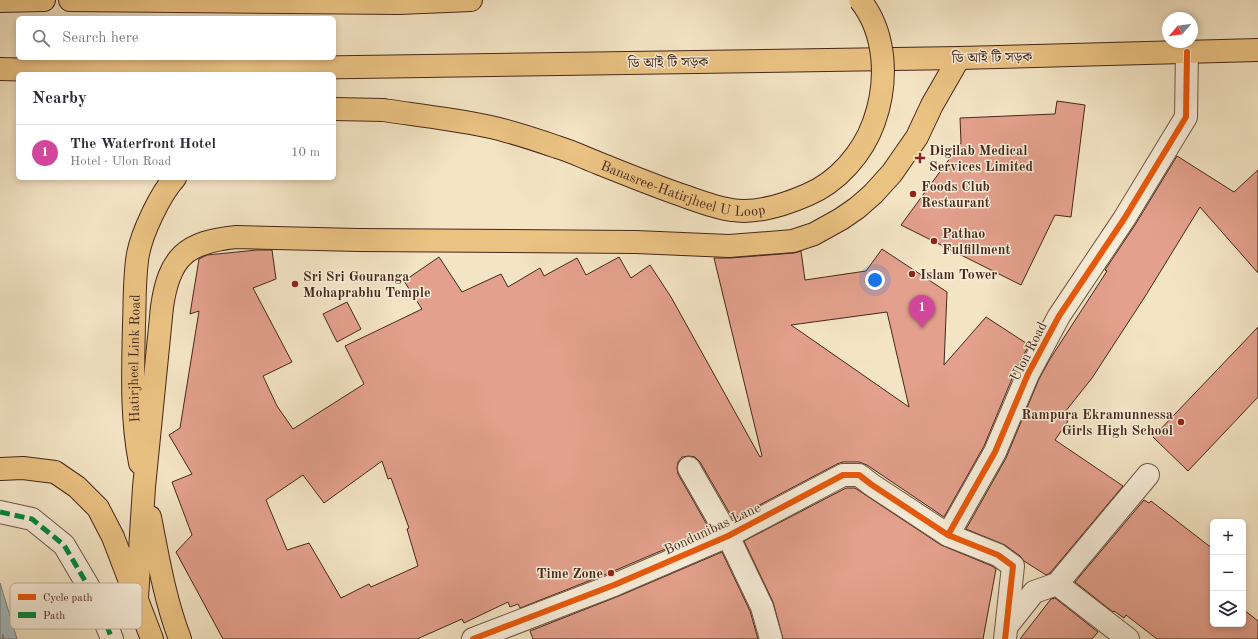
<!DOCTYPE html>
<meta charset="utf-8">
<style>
:root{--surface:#fff;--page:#f7f7f7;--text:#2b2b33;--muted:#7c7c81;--line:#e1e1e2;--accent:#0f766e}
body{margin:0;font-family:"Old Standard TT","Noto Serif Bengali",serif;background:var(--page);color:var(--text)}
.controls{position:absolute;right:12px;bottom:12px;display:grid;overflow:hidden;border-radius:6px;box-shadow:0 2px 6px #0003}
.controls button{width:36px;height:36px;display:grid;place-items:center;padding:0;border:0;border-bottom:1px solid var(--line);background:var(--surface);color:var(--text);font:20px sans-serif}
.compass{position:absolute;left:1162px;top:12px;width:36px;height:36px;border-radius:50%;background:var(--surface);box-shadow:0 2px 6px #0003;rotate:241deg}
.you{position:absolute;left:875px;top:280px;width:14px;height:14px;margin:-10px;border:3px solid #fff;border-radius:50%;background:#1a73e8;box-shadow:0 0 0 6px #1a73e833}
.badge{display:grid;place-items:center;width:26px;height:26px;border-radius:50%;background:var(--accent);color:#fff;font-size:13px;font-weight:700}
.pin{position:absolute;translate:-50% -33px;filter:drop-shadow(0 1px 2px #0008)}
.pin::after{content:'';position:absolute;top:21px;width:14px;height:12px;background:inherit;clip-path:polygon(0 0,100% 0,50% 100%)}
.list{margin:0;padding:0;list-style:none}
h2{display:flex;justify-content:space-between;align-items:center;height:52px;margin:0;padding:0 16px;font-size:17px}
h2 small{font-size:13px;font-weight:400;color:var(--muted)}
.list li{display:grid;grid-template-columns:26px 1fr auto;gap:12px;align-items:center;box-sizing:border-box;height:56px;padding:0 16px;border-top:1px solid var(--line)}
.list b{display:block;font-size:15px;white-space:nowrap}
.list p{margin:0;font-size:13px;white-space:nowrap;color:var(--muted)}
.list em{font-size:13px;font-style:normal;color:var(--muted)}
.icon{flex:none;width:22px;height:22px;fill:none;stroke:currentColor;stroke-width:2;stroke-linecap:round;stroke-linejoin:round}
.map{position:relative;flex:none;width:1258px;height:639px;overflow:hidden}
.search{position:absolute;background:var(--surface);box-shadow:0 2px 6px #0003;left:16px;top:16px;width:320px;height:44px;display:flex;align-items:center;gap:10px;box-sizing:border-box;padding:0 14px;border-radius:6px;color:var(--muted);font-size:15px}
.panel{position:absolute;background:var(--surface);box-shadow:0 2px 6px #0003;left:16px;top:72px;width:320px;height:108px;border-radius:6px}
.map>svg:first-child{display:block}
.water{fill:#a1bbbf;stroke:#7d807d}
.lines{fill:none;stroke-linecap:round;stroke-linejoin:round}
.ferry{stroke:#5d4c43;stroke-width:1;stroke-dasharray:5 4;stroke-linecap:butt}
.building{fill:#e3a08c;stroke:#46271a;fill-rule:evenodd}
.minor-casing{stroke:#715644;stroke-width:24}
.major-casing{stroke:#46271a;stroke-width:24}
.minor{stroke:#f7edd9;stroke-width:22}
.major{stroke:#eac282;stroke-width:22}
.major-bridge-casing{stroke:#46271a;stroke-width:24;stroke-linecap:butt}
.major-bridge{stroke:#eac282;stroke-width:22}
.quiet{stroke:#00873e;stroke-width:5;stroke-dasharray:10 5;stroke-linecap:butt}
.cycleway-casing{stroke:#f7edd9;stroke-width:8}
.cycleway{stroke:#e8590c;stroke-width:6}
.poi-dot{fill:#8f2418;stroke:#f7edd9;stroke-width:1.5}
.labels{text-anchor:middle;stroke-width:3;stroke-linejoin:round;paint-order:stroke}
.street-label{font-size:14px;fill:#46271a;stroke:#f7edd9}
.poi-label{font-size:14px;font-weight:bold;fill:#46271a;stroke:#f7edd9;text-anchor:start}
.key{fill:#f7edd9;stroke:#c2b2a0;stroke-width:1}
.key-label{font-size:11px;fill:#46271a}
</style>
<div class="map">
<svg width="1258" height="639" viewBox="0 0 1258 639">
<rect width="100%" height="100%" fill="#f3e4c4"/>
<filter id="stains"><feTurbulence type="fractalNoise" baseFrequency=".005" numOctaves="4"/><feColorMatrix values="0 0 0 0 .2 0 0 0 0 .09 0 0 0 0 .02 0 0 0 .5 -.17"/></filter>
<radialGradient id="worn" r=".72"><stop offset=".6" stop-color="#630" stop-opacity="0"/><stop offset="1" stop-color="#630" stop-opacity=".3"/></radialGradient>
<!-- water -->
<polygon class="water" points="0,583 17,639 0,639"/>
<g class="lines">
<!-- ferry -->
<polyline class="ferry" points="3,639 3,631"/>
</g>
<!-- building -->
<g class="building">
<polygon points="1057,101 1085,105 1071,217 1055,215 1021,285 901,225 961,143 960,118 1055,114"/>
<polygon points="1177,156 1234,192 1258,170 1258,273 1200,207 1146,295 1092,378 1061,417 1068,421 1055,440 1123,486 1050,573 1046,575 1024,561 1020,556 1005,545 966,529 1006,458 1039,379 1050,359 1107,271 1105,270 1135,225"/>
<path d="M 882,249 L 947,292 L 944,365 L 986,317 L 1029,345 L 1016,369 L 984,446 L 944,517 L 867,465 L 859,462 L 843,462 L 837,464 L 733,519 L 700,462 L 695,457 L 689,456 L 682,457 L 678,462 L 677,468 L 678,474 L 710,530 L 609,573 L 520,608 L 518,604 L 510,607 L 508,602 L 464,623 L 462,619 L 417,639 L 223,639 L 176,552 L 192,535 L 172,482 L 192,474 L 169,435 L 180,428 L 199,311 L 190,314 L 199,259 L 207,255 L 257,250 L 272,250 L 276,279 L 253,288 L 292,362 L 263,376 L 277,406 L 293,429 L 364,384 L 345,346 L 422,309 L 404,281 L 439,257 L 462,292 L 501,274 L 508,287 L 540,268 L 544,276 L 577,258 L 586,275 L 619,257 L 631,278 L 650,265 L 671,297 L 760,457 L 762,456 L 714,258 L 730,258 L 794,253 L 801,251 L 805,280 L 866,271 ZM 887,312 L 909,407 L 791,325 ZM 382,461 L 388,479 L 391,478 L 409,528 L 407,529 L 418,566 L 371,587 L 369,584 L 341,598 L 309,543 L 287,550 L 266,500 L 303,475 L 324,503 Z"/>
<polygon points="347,302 361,329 337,342 323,314"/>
<polygon points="1258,327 1258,397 1188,471 1153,437"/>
<polygon points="846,488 855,488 941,545 992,566 996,569 983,639 783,639 773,602 744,541"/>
<polygon points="1144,500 1149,503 1151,501 1213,549 1213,624 1243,624 1243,609 1258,621 1258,639 1157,639 1126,615 1124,618 1114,611 1113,612 1075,582"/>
<polygon points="722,552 750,611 758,639 533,639 530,631 619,596"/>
<polygon points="1055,598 1098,632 1092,639 1020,639 1051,599"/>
</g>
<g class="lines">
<defs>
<g id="minor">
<polyline points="689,468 728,536 762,607 771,639"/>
<polyline points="0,512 32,519 64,545 97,601 112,639"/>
<polyline points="1057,584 1148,475"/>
<polyline points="1007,626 1034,592 1057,584 1128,639"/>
<polyline points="473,639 614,585 728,536 843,475 859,475 872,485 948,535"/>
<polyline points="1005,639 1013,566 998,555 948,535 995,452 1028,374 1059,316 1124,219 1186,117 1187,52"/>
</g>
<g id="major">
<polyline points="70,0 399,3 471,0"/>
<polyline points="0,1 44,0"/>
<polyline points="0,69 79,71 959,58 1258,50"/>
<polyline points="334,109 383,110"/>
<path id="s1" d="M 140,463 C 131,417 133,371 134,324 C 135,301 134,277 138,254 C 142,233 160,194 175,178"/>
<polyline points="0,469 23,468 55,472 77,487 98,508 113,537 152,639"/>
<path d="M 150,517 C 158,558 165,600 180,639"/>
<path d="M 137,598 L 144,487 L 162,307 C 169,257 186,242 236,237 L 359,240 L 636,242 L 729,246 L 793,241 L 814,234 L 841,219 L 857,208 L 873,194 L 892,173 L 917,137 L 932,105 L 959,58"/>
</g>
</defs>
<!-- minor casing -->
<use href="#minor" class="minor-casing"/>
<!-- major casing -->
<use href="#major" class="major-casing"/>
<!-- minor -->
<use href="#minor" class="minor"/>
<!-- major -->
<use href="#major" class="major"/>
<defs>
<g id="major-bridge">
<path id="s2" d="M 383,110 C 417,115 452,119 486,126 C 510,131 534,139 557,147 C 571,151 585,158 598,163 C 628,175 657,187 687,197 C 701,202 717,208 732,210 C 757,214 784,205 807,195 C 838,182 863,153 874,122 C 888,83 887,34 860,0"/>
</g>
</defs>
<!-- major-bridge casing -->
<use href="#major-bridge" class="major-bridge-casing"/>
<!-- major-bridge -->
<use href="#major-bridge" class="major-bridge"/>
<!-- quiet -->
<polyline class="quiet" points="0,512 32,519 64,545 97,601 112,639"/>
<defs>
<g id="cycleway">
<polyline points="473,639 614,585 728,536 843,475 859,475 872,485 948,535"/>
<polyline points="1005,639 1013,566 998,555 948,535 995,452 1028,374 1059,316 1124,219 1186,117 1187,52"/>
</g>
</defs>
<!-- cycleway casing -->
<use href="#cycleway" class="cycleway-casing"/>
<!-- cycleway -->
<use href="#cycleway" class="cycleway"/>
</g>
<!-- markers -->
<g class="poi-dot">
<path d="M918 152h4v4h4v4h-4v4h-4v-4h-4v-4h4z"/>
<circle cx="913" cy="194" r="4"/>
<circle cx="934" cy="241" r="4"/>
<circle cx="912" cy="274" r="4"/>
<circle cx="295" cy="284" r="4"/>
<circle cx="1181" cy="422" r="4"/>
<circle cx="611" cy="573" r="4"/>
</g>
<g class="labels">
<!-- street labels -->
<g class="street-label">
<text transform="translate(992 57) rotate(-1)" y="5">ডি আই টি সড়ক</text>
<text transform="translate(668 62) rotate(-1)" y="5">ডি আই টি সড়ক</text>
<text dy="5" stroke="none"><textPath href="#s2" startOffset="312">Banasree-Hatirjheel U Loop</textPath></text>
<text transform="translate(1028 351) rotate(-63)" y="5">Ulon Road</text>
<text dy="5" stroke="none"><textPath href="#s1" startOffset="105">Hatirjheel Link Road</textPath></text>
<text transform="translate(712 528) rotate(-25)" y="5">Bondunibas Lane</text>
</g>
<!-- poi labels -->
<g class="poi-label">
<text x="929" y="155">Digilab Medical<tspan x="929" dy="16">Services Limited</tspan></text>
<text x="921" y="191">Foods Club<tspan x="921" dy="16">Restaurant</tspan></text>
<text x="942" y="238">Pathao<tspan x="942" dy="16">Fulfillment</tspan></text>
<text x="920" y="279">Islam Tower</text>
<text x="303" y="281">Sri Sri Gouranga<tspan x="303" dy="16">Mohaprabhu Temple</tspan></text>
<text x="1173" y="419" text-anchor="end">Rampura Ekramunnessa<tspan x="1173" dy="16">Girls High School</tspan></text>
<text x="603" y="578" text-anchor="end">Time Zone</text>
</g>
</g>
<!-- legend -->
<rect x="10" y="583" width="132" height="46" rx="6" class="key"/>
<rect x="18" y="594" width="18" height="6" fill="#e8590c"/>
<rect x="18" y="612" width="18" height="6" fill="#00873e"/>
<g class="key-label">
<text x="43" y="601">Cycle path</text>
<text x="43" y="619">Path</text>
</g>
<rect width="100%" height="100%" filter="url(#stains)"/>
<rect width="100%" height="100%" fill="url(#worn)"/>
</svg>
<div class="controls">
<button>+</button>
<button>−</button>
<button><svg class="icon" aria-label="layers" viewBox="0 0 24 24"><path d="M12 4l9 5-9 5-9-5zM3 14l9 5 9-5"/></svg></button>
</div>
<svg class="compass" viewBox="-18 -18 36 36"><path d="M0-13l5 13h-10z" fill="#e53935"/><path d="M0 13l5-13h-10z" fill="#7c7c81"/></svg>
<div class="you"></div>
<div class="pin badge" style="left:922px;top:328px;background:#d1479c">1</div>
<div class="search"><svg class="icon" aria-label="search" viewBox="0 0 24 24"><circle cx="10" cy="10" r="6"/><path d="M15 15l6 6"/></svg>Search here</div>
<section class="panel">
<h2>Nearby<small></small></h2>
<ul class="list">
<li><span class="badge" style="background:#d1479c">1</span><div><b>The Waterfront Hotel</b><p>Hotel · Ulon Road</p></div><em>10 m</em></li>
</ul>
</section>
</div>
